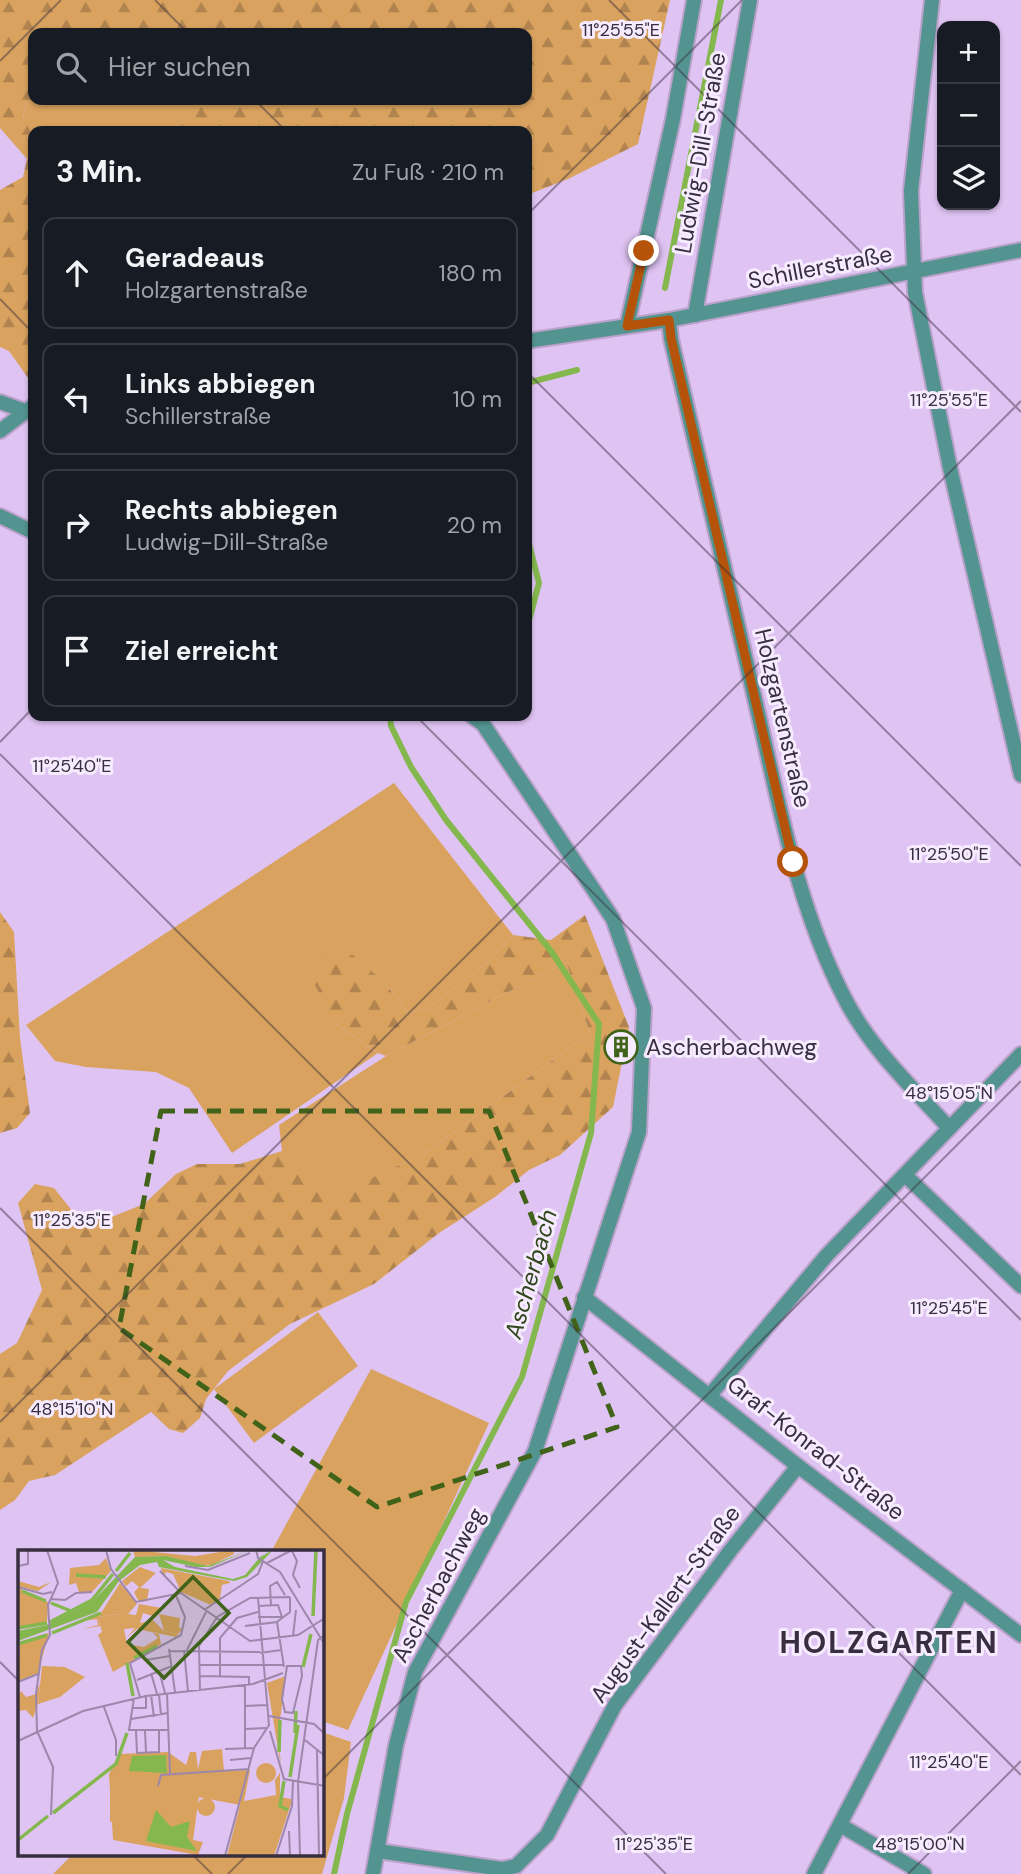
<!DOCTYPE html>
<html lang="de">
<meta charset="utf-8">
<style>
:root{--surface:#171b24;--page:#242831;--text:#f1f3f6;--muted:#9ea1a6;--line:#363941}
body{margin:0;font-family:"DM Sans",sans-serif;background:var(--page);color:var(--text)}
.controls{position:absolute;right:21px;top:21px;display:grid;overflow:hidden;border-radius:14px;box-shadow:0 2px 5px #0004}
.controls button{width:63px;height:63px;display:grid;place-items:center;padding:0;border:0;border-bottom:2px solid var(--line);background:var(--surface);color:var(--text);font:35px sans-serif}
.stop{position:absolute;width:21px;height:21px;margin:-16px;border:5px solid #b45309;border-radius:50%;background:#fff}
.stop.end{background:#b45309;border-color:#fff;box-shadow:0 2px 7px #0008}
.list{margin:0;padding:0;list-style:none}
h2{display:flex;justify-content:space-between;align-items:center;height:91px;margin:0;padding:0 28px;font-size:30px}
h2 small{font-size:23px;font-weight:400;color:var(--muted)}
.list li{display:grid;grid-template-columns:46px 1fr auto;gap:21px;align-items:center;box-sizing:border-box;height:112px;margin:0 14px 14px;padding:0 14px;border:2px solid var(--line);border-radius:14px}
.list b{display:block;font-size:26px;white-space:nowrap}
.list p{margin:0;font-size:23px;white-space:nowrap;color:var(--muted)}
.list em{font-size:23px;font-style:normal;color:var(--muted)}
.icon{flex:none;width:38px;height:38px;fill:none;stroke:currentColor;stroke-width:2;stroke-linecap:round;stroke-linejoin:round}
.map{position:relative;flex:none;width:1021px;height:1874px;overflow:hidden}
.search{position:absolute;background:var(--surface);box-shadow:0 2px 5px #0004;left:28px;top:28px;width:504px;height:77px;display:flex;align-items:center;gap:18px;box-sizing:border-box;padding:0 24px;border-radius:14px;color:var(--muted);font-size:26px}
.panel{position:absolute;background:var(--surface);box-shadow:0 2px 5px #0004;left:28px;top:126px;width:504px;height:595px;border-radius:14px}
.map>svg:first-child{display:block}
.grass{fill:#d9a25e}
.forest{fill:url(#forest-firs)}
.lines{fill:none;stroke-linecap:round;stroke-linejoin:round}
.stream{stroke:#84b84e;stroke-width:6}
.minor-casing{stroke:#baa2cb;stroke-width:18}
.tertiary-casing{stroke:#baa2cb;stroke-width:18}
.minor{stroke:#539490;stroke-width:14}
.tertiary{stroke:#539490;stroke-width:14}
.route{stroke:#b45309;stroke-width:9}
.marked{fill:none;stroke:#406219;stroke-width:5;stroke-dasharray:14 9;stroke-linejoin:round}
.ticks{fill:none;stroke:#392e40;stroke-width:2;stroke-opacity:0.45}
.labels{text-anchor:middle;stroke-width:6;stroke-linejoin:round;paint-order:stroke}
.street-label{font-size:23px;fill:#392e40;stroke:#f6ebff}
.poi-label{font-size:23px;fill:#392e40;stroke:#f6ebff;text-anchor:start}
.water-label{font-size:24px;font-style:italic;fill:#32471c;stroke:#f6ebff}
.district-label{font-size:30px;font-weight:bold;letter-spacing:2px;fill:#392e40;stroke:#f6ebff}
.inset-river{fill:none;stroke:#84b84e;stroke-width:3.5}
.inset-road{fill:none;stroke:#9d87ab;stroke-width:2}
.view{fill:#406219;fill-opacity:0.15;stroke:#406219;stroke-width:3.5}
.inset-edge{fill:none;stroke:#392e40;stroke-width:3.5}
.ticks-label{font-size:18px;text-anchor:middle;fill:#392e40;stroke:#f6ebff;stroke-width:6;stroke-linejoin:round;paint-order:stroke}
</style>
<div class="map">
<svg width="1021" height="1874" viewBox="0 0 1021 1874">
<defs>
<pattern id="forest-firs" width="22" height="20" patternUnits="userSpaceOnUse" patternTransform="scale(1.75)"><rect width="22" height="20" fill="#d9a25e"/><path d="M5 1l3.5 6h-7zM16 11l3.5 6h-7z" fill="#b1844f"/></pattern>
</defs>
<rect width="100%" height="100%" fill="#dfc3f2"/>
<!-- grass -->
<g class="grass">
<polygon points="33,99 180,100 194,114 165,131 33,131 33,136 23,118 26,104"/>
<polygon points="394,783 513,935 491,959 429,1008 408,1013 385,983 336,1024 378,1053 232,1153 189,1088 156,1072 86,1067 55,1061 26,1025"/>
<polygon points="566,962 590,1033 425,1153 338,1195 311,1189 282,1151 279,1125 386,1056"/>
<polygon points="318,1312 358,1366 254,1443 214,1389"/>
<polygon points="371,1369 489,1423 348,1730 322,1721 322,1552 271,1552"/>
<polygon points="322,1732 351,1742 344,1798 322,1874 53,1874 72,1855 322,1855"/>
</g>
<!-- forest -->
<g class="forest">
<polygon points="0,0 670,0 638,144 568,179 527,195 527,131 165,131 193,114 180,100 527,100 527,33 33,33 33,99 26,104 23,117 33,136 33,385 9,351 0,347 0,190 23,177 27,159 0,128"/>
<polygon points="0,912 14,932 20,1038 30,1113 17,1128 0,1133"/>
<polygon points="585,915 629,1027 613,1107 560,1155 529,1170 495,1197 439,1233 374,1284 290,1324 228,1371 206,1399 200,1418 183,1433 169,1429 151,1412 55,1475 29,1481 15,1500 0,1510 0,1354 17,1343 42,1290 18,1203 35,1184 54,1188 81,1222 114,1216 144,1204 176,1174 197,1164 240,1164 282,1151 311,1188 338,1194 425,1153 590,1033 566,962 386,1056 378,1053 336,1024 308,972 325,954 353,955 385,983 408,1013 429,1008 491,959 513,935 551,940"/>
</g>
<g class="lines">
<!-- stream -->
<g class="stream">
<polyline points="665,288 721,0"/>
<polyline points="527,383 577,370"/>
<polyline points="527,536 539,583 527,628"/>
<polyline points="334,1874 347,1814 406,1602 522,1377 591,1133 599,1024 551,951 446,820 411,767 391,726 390,716"/>
</g>
<defs>
<g id="minor">
<polyline points="932,0 911,191 915,292 950,468 1021,775"/>
<polyline points="695,315 750,0"/>
<path d="M 669,320 L 671,339 C 699,460 728,582 756,704 C 779,803 797,906 844,997 C 869,1047 912,1087 949,1128"/>
<polyline points="627,326 673,119 694,0"/>
<polyline points="0,402 25,411"/>
<polyline points="0,516 33,532"/>
<polyline points="905,1175 1021,1286"/>
<polyline points="584,1297 798,1466 1021,1635"/>
<polyline points="710,1395 827,1255 1021,1054"/>
<polyline points="840,1825 924,1874"/>
<polyline points="378,1851 502,1869 516,1866 547,1835 615,1705 730,1551 798,1466"/>
<polyline points="373,1874 396,1745 415,1672 535,1451 639,1132 644,1008 613,919 483,724 472,716"/>
<polyline points="814,1874 962,1590"/>
</g>
<g id="tertiary">
<polyline points="527,341 669,320 1021,250"/>
<polyline points="0,431 33,406"/>
</g>
</defs>
<!-- minor casing -->
<use href="#minor" class="minor-casing"/>
<!-- tertiary casing -->
<use href="#tertiary" class="tertiary-casing"/>
<!-- minor -->
<use href="#minor" class="minor"/>
<!-- tertiary -->
<use href="#tertiary" class="tertiary"/>
</g>
<g class="lines">
<!-- route -->
<polyline class="route" points="644,251 627,326 669,320 671,338 793,862"/>
</g>
<!-- marked area -->
<path class="marked" d="M 161,1111 L 489,1111 L 617,1427 L 377,1507 L 119,1328 Z"/>
<!-- ticks -->
<path class="ticks" d="M 155,0 L 188,33M 609,0 L 1021,412M 0,61 L 61,0M 255,100 L 286,131M 527,215 L 742,0M 0,299 L 33,333M 527,372 L 1021,866M 416,716 L 1021,1320M 0,742 L 33,708M 0,754 L 1021,1775M 0,1208 L 666,1874M 0,1422 L 1021,401M 0,1662 L 19,1681M 322,1780 L 1021,1081M 193,1855 L 212,1874M 228,1874 L 247,1855M 908,1874 L 1021,1761"/>
<!-- icons -->
<defs>
<symbol id="building-ring" viewBox="-11 -11 22 22"><circle r="9.5" fill="#f6ebff" stroke="#406219" stroke-width="1.5"/><path d="M-4-6H4V6H1V3H-1V6H-4ZM-2.5-4.3h1.7v1.8h-1.7ZM.8-4.3h1.7v1.8H.8ZM-2.5-1h1.7V.8h-1.7ZM.8-1h1.7V.8H.8Z" fill="#406219"/></symbol>
</defs>
<g fill-rule="evenodd">
<use href="#building-ring" x="602" y="1028" width="38" height="38"/>
</g>
<g class="labels">
<!-- street labels -->
<g class="street-label">
<text transform="translate(700 153) rotate(-80)" y="8">Ludwig-Dill-Straße</text>
<text transform="translate(820 267) rotate(-11)" y="8">Schillerstraße</text>
<text transform="translate(783 718) rotate(77)" y="8">Holzgartenstraße</text>
<text transform="translate(816 1448) rotate(38)" y="8">Graf-Konrad-Straße</text>
<text transform="translate(438 1585) rotate(-62)" y="8">Ascherbachweg</text>
<text transform="translate(665 1604) rotate(-54)" y="8">August-Kallert-Straße</text>
</g>
<!-- poi labels -->
<g class="poi-label">
<text x="646" y="1055">Ascherbachweg</text>
</g>
<!-- water labels -->
<g class="water-label">
<text transform="translate(531 1274) rotate(-74)" y="8">Ascherbach</text>
</g>
<!-- district labels -->
<g class="district-label">
<text x="889" y="1653">HOLZGARTEN</text>
</g>
</g>
<!-- overview -->
<g transform="translate(18 1550)">
<rect width="306" height="306" fill="#dfc3f2"/>
<path d="M 88,8 L 93,21 L 74,42 L 61,42 L 58,33 L 51,35 L 52,18 L 81,15 ZM 103,64 L 117,78 L 106,79 L 109,94 L 126,97 L 140,88 L 135,83 L 141,84 L 143,94 L 95,122 L 80,85 L 84,82 L 80,67 ZM 141,64 L 162,68 L 161,78 L 152,77 L 162,80 L 160,84 L 146,81 ZM 31,83 L 20,123 L 0,131 L 2,94 ZM 24,116 L 47,117 L 67,127 L 42,147 L 20,154 ZM238 223a10 10 0 1 1 20 0a10 10 0 1 1-20 0ZM179 257a9 9 0 1 1 18 0a9 9 0 1 1-18 0Z" fill="#d9a25e"/>
<path d="M 115,0 L 177,6 L 215,0 L 216,4 L 194,15 L 178,16 L 148,6 L 117,7 ZM 143,18 L 211,31 L 212,33 L 204,35 L 202,49 L 193,55 L 163,42 L 155,24 L 148,22 L 146,27 ZM 0,31 L 21,37 L 33,32 L 20,41 L 3,37 L 5,43 L 30,52 L 29,73 L 0,78 ZM 102,33 L 119,54 L 110,64 L 118,65 L 121,54 L 144,58 L 138,67 L 125,63 L 122,73 L 135,70 L 146,81 L 160,84 L 152,77 L 154,72 L 164,79 L 158,87 L 119,79 L 109,87 L 117,78 L 103,75 L 102,64 L 80,67 L 82,76 L 65,79 L 80,75 L 79,69 L 64,71 L 83,63 ZM 268,126 L 260,184 L 263,216 L 249,133 ZM 22,133 L 20,153 L 15,168 L 8,160 L 0,161 L 0,148 L 3,141 L 8,147 L 18,144 ZM 204,199 L 206,221 L 232,220 L 226,251 L 258,245 L 257,230 L 262,223 L 262,247 L 273,249 L 273,254 L 256,306 L 209,306 L 222,255 L 180,247 L 92,272 L 92,222 L 102,204 L 150,202 L 168,215 L 172,202 L 178,202 L 180,219 L 184,201 Z" fill="#d9a25e"/>
<path d="M 122,17 L 138,23 L 122,38 L 131,39 L 129,51 L 121,52 L 116,42 L 121,37 L 114,31 L 108,36 L 104,31 ZM 150,203 L 151,225 L 228,221 L 221,254 L 181,246 L 175,290 L 185,292 L 180,305 L 95,290 L 91,224 L 103,205 Z" fill="#d9a25e"/>
<path d="M 232,0 L 192,17 L 178,17 L 145,10 L 157,17 L 215,29 L 227,25 L 242,7 L 255,0 L 229,27 L 216,31 L 141,17 L 139,12 L 122,15 L 101,31 L 79,62 L 0,91 L 0,81 L 29,75 L 74,52 L 117,7 L 148,6 L 190,16 ZM 148,205 L 149,223 L 111,221 L 114,206 ZM 138,260 L 153,277 L 172,271 L 169,287 L 179,301 L 128,291 Z" fill="#84b84e"/>
<path class="inset-river" d="M 98,21 L 112,3M 58,25 L 88,27M 4,41 L 28,51M 33,53 L 53,61M 295,66 L 298,0M 32,72 L 74,50 L 95,24M 0,78 L 29,73M 34,83 L 83,63M 0,94 L 29,85M 116,108 L 139,96M 109,113 L 115,146M 285,117 L 293,84M 277,183 L 278,161M 261,202 L 262,170M 272,227 L 280,175M 266,231 L 262,256 L 270,260M 35,263 L 98,214 L 109,183M 0,290 L 30,266"/>
<path class="inset-road" d="M 29,0 L 40,33 L 30,55 L 32,85 L 24,100 L 18,144 L 19,181 L 35,217 L 33,265M 88,0 L 93,19 L 118,52 L 163,43 L 232,91 L 280,85 L 307,68M 238,0 L 240,8 L 262,22 L 307,95M 274,1 L 279,11 L 275,25 L 282,38M 249,13 L 274,0M 0,16 L 10,14 L 10,0M 167,16 L 190,20 L 232,3M 142,21 L 162,42M 0,37 L 25,44 L 34,42M 32,49 L 47,50 L 58,43 L 74,42M 253,55 L 252,36 L 259,32 L 267,45M 240,56 L 260,55 L 264,67M 186,60 L 240,24 L 245,11M 240,67 L 264,67M 227,76 L 259,72M 275,86 L 278,60M 151,99 L 157,142M 166,100 L 170,141M 169,100 L 188,62M 152,101 L 242,102M 242,103 L 263,100M 124,105 L 128,110 L 152,106M 181,115 L 266,115M 269,116 L 283,116 L 284,126 L 275,163 L 267,162 L 264,149 ZM 266,117 L 259,72 L 272,62 L 272,47M 141,120 L 147,143M 133,123 L 139,144M 182,126 L 231,127 L 231,135M 202,126 L 202,88 L 219,68 L 240,62M 119,130 L 154,116M 0,132 L 20,124M 182,140 L 181,96 L 199,67 L 232,48 L 272,47M 149,143 L 152,224M 141,144 L 143,165M 133,145 L 136,167M 122,147 L 112,113 L 163,85 L 167,67 L 157,43M 116,148 L 111,180 L 150,180M 227,156 L 250,155M 86,157 L 98,190 L 98,206M 115,158 L 128,158 L 128,146M 251,166 L 296,174 L 307,184M 113,169 L 150,163M 227,179 L 248,178M 118,181 L 119,203 L 141,202 L 141,180M 127,181 L 128,202M 252,181 L 266,229 L 307,236M 287,190 L 307,206M 0,191 L 65,161 L 128,146 L 235,134 L 265,123M 227,198 L 227,135M 207,199 L 236,198M 299,200 L 301,306M 212,210 L 233,208M 140,236 L 143,225 L 231,219M 271,281 L 272,306M 207,306 L 236,198 L 251,175 L 240,48M 258,306 L 274,256 L 275,231M 282,306 L 280,232 L 300,90 L 307,85"/>
<path class="view" d="M 175,27 L 211,63 L 146,128 L 110,92 Z"/>
<rect width="306" height="306" class="inset-edge"/>
</g>
<g class="ticks-label">
<text x="621" y="36">11°25'55"E</text>
<text x="949" y="406">11°25'55"E</text>
<text x="72" y="772">11°25'40"E</text>
<text x="949" y="860">11°25'50"E</text>
<text x="949" y="1099">48°15'05"N</text>
<text x="72" y="1226">11°25'35"E</text>
<text x="949" y="1314">11°25'45"E</text>
<text x="72" y="1415">48°15'10"N</text>
<text x="949" y="1768">11°25'40"E</text>
<text x="654" y="1850">11°25'35"E</text>
<text x="920" y="1850">48°15'00"N</text>
</g>
</svg>
<div class="controls">
<button>+</button>
<button>−</button>
<button><svg class="icon" aria-label="layers" viewBox="0 0 24 24"><path d="M12 4l9 5-9 5-9-5zM3 14l9 5 9-5"/></svg></button>
</div>
<div class="stop" style="left:793px;top:862px"></div>
<div class="stop end" style="left:644px;top:251px"></div>
<div class="search"><svg class="icon" aria-label="search" viewBox="0 0 24 24"><circle cx="10" cy="10" r="6"/><path d="M15 15l6 6"/></svg>Hier suchen</div>
<section class="panel">
<h2>3 Min.<small>Zu Fuß · 210 m</small></h2>
<ul class="list">
<li><svg class="icon" aria-label="ahead" viewBox="0 0 24 24"><path d="M12 20V5M6 11l6-6 6 6"/></svg><div><b>Geradeaus</b><p>Holzgartenstraße</p></div><em>180 m</em></li>
<li><svg class="icon" aria-label="left" viewBox="0 0 24 24"><path d="M17 20v-9H6M10 6l-5 5 5 5"/></svg><div><b>Links abbiegen</b><p>Schillerstraße</p></div><em>10 m</em></li>
<li><svg class="icon" aria-label="right" viewBox="0 0 24 24"><path d="M7 20v-9h11M14 6l5 5-5 5"/></svg><div><b>Rechts abbiegen</b><p>Ludwig-Dill-Straße</p></div><em>20 m</em></li>
<li><svg class="icon" aria-label="arrive" viewBox="0 0 24 24"><path d="M6 21V4h12l-3 4 3 4H6"/></svg><div><b>Ziel erreicht</b></div></li>
</ul>
</section>
</div>
